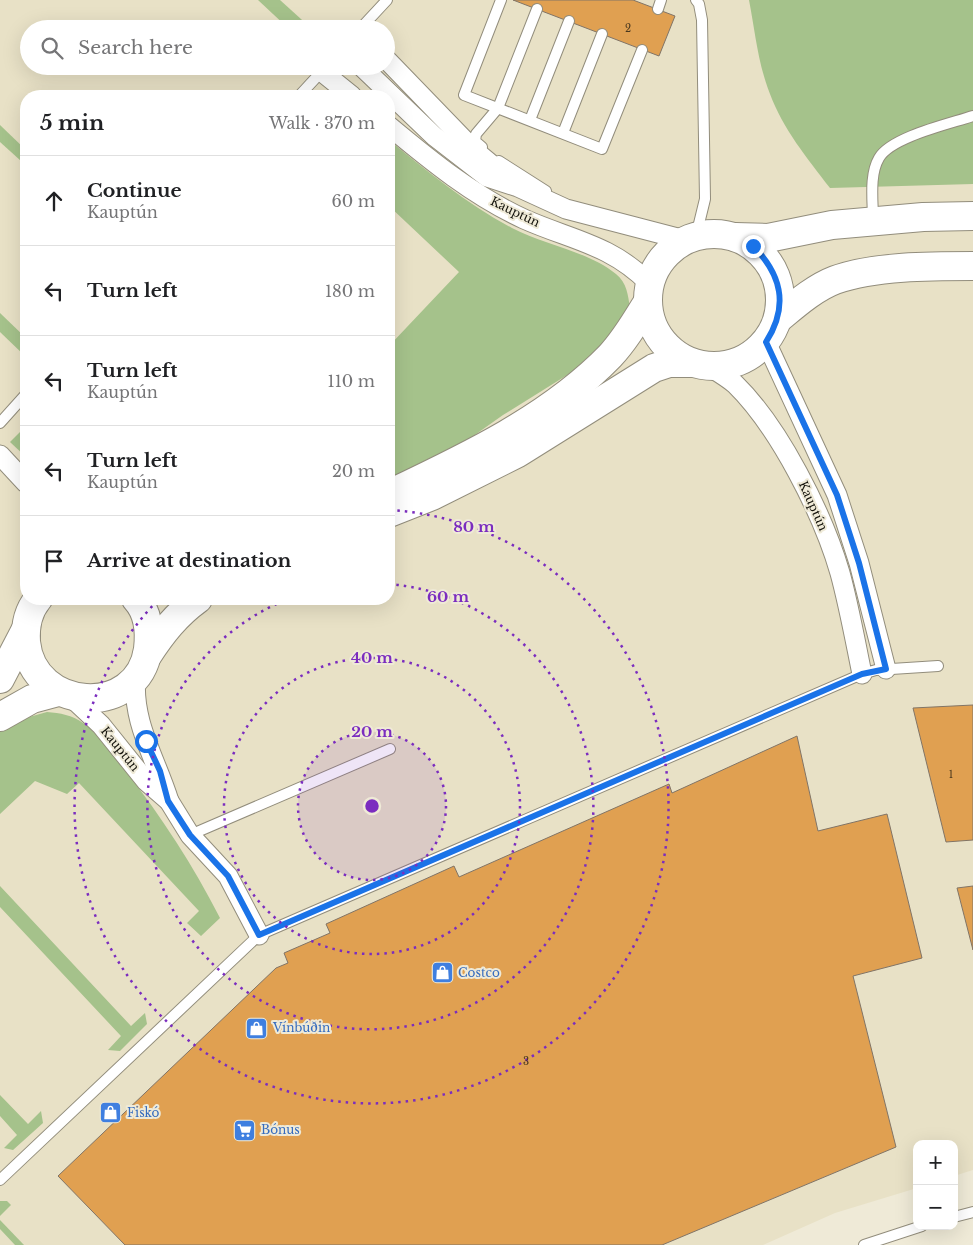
<!DOCTYPE html>
<meta charset="utf-8">
<style>
:root{--surface:#fff;--page:#f6f6f6;--text:#202124;--muted:#757577;--line:#e0e0e0}
body{margin:0;font-family:"Libre Baskerville",serif;background:var(--page);color:var(--text)}
.controls{position:absolute;right:15px;bottom:15px;display:grid;overflow:hidden;border-radius:10px;box-shadow:0 5px 20px #0002}
.controls button{width:45px;height:45px;display:grid;place-items:center;padding:0;border:0;border-bottom:1px solid var(--line);background:var(--surface);color:var(--text);font:25px sans-serif}
.stop{position:absolute;width:15px;height:15px;margin:-11px;border:4px solid #1a73e8;border-radius:50%;background:#fff}
.stop.end{background:#1a73e8;border-color:#fff;box-shadow:0 1px 5px #0008}
.list{margin:0;padding:0;list-style:none}
h2{display:flex;justify-content:space-between;align-items:center;height:65px;margin:0;padding:0 20px;font-size:21px}
h2 small{font-size:16px;font-weight:400;color:var(--muted)}
.list li{display:grid;grid-template-columns:32px 1fr auto;gap:15px;align-items:center;box-sizing:border-box;height:90px;padding:0 20px;border-top:1px solid var(--line)}
.list b{display:block;font-size:19px;white-space:nowrap}
.list p{margin:0;font-size:16px;white-space:nowrap;color:var(--muted)}
.list em{font-size:16px;font-style:normal;color:var(--muted)}
.icon{flex:none;width:28px;height:28px;fill:none;stroke:currentColor;stroke-width:2;stroke-linecap:round;stroke-linejoin:round}
.map{position:relative;flex:none;width:973px;height:1245px;overflow:hidden}
.search{position:absolute;background:var(--surface);box-shadow:0 5px 20px #0002;left:20px;top:20px;width:375px;height:55px;display:flex;align-items:center;gap:12px;box-sizing:border-box;padding:0 18px;border-radius:28px;color:var(--muted);font-size:19px}
.panel{position:absolute;background:var(--surface);box-shadow:0 5px 20px #0002;left:20px;top:90px;width:375px;height:515px;border-radius:20px}
.map>svg:first-child{display:block}
.built{fill:#e8e1c6;fill-rule:evenodd}
.green{fill:#a5c28b}
.building{fill:#e0a051;stroke:#817466}
.lines{fill:none;stroke-linecap:round;stroke-linejoin:round}
.lane-casing{stroke:#928d7c;stroke-width:12}
.street-casing{stroke:#928d7c;stroke-width:21}
.secondary-casing{stroke:#928d7c;stroke-width:30}
.lane{stroke:#fff;stroke-width:10}
.street{stroke:#fff;stroke-width:19}
.secondary{stroke:#fff;stroke-width:28}
.route{stroke:#1a73e8;stroke-width:6}
.ring{fill:none;stroke:#7b2cbf;stroke-width:2.5;stroke-dasharray:2.5 5}
.labels{text-anchor:middle;stroke-width:4;stroke-linejoin:round;paint-order:stroke}
.number-label{font-size:10px;fill:#48371e}
.street-label{font-size:12px;fill:#15140d;stroke:#efead7}
.shop-label{font-size:12px;fill:#366cbe;stroke:#efead7;text-anchor:start}
.centre{fill:#7b2cbf;stroke:#efead7;stroke-width:2.5}
.ring-label{font-size:15px;text-anchor:middle;font-weight:bold;fill:#7b2cbf;stroke:#efead7;stroke-width:4;stroke-linejoin:round;paint-order:stroke}
</style>
<div class="map">
<svg width="973" height="1245" viewBox="0 0 973 1245">
<rect width="100%" height="100%" fill="#efead7"/>
<!-- built -->
<path class="built" d="M 0,0 L 973,0 L 973,1170 L 954,1176 L 954,1144 L 917,1144 L 917,1188 L 835,1213 L 763,1245 L 0,1245 ZM 29,29 L 386,29 L 386,66 L 29,66 ZM 26,96 L 389,96 L 389,599 L 26,599 Z"/>
<!-- green -->
<g class="green">
<polygon points="258,0 280,0 312,29 289,29"/>
<path d="M 749,0 L 973,0 L 973,184 L 830,188 C 807,158 783,129 770,94 C 758,64 755,31 749,0 Z"/>
<polygon points="0,125 26,150 26,156 21,161 0,142"/>
<path d="M 389,140 C 428,172 467,204 512,228 C 544,245 588,251 616,274 C 627,283 628,295 630,308 L 602,344 L 572,372 L 503,415 L 438,461 L 389,487 L 389,346 L 459,272 L 389,206 Z"/>
<polygon points="0,313 26,338 26,357 0,332"/>
<polygon points="26,426 26,457 10,442"/>
<path d="M 47,712 C 60,713 72,715 83,723 C 100,735 113,754 126,771 C 162,818 193,865 220,918 L 201,936 L 187,923 L 199,911 L 79,783 L 67,794 L 35,781 L 0,814 L 0,731 L 22,719 Z"/>
<polygon points="0,886 131,1026 145,1013 147,1024 120,1051 108,1050 121,1036 0,907"/>
<polygon points="0,1095 28,1124 41,1111 43,1123 13,1150 4,1148 17,1135 0,1116"/>
<polygon points="0,1201 7,1201 11,1205 0,1216"/>
<polygon points="0,1220 24,1245 15,1245 0,1229"/>
</g>
<!-- building -->
<g class="building">
<polygon points="513,0 633,0 675,16 659,56"/>
<polygon points="973,705 973,840 946,842 913,708"/>
<polygon points="797,736 818,831 887,814 922,958 853,976 896,1147 662,1245 125,1245 58,1176 276,968 288,963 284,953 330,933 326,924 454,866 459,877 669,784 672,793"/>
<polygon points="973,886 973,950 957,888"/>
</g>
<g class="lines">
<defs>
<g id="lane">
<polyline points="501,0 464,95 602,149 642,50"/>
<polyline points="696,0 699,4 702,20 705,199 696,236"/>
<polyline points="658,9 661,0"/>
<polyline points="360,29 387,0"/>
<polyline points="299,96 324,69"/>
<polyline points="530,120 569,21"/>
<polyline points="563,133 602,34"/>
<polyline points="482,147 475,141 476,134 498,108 537,9"/>
<polyline points="499,161 546,191"/>
<path d="M 873,220 C 873,201 869,175 879,158 C 891,137 949,124 973,116"/>
<polyline points="0,423 26,394"/>
<polyline points="190,835 390,749"/>
<polyline points="0,1180 259,935 862,674 876,670 938,666"/>
<polyline points="954,1217 973,1212"/>
<polyline points="864,1245 922,1226"/>
</g>
<g id="street">
<polyline points="386,59 474,150 504,175"/>
<polyline points="361,66 434,136 487,177 518,187 566,209 685,240"/>
<polyline points="321,71 352,96"/>
<path d="M 389,126 C 431,161 474,196 524,219 C 571,240 610,244 649,283"/>
<polyline points="766,342 837,495 859,563 886,669"/>
<path d="M 710,367 C 718,372 728,378 735,384 C 779,427 823,514 840,573 C 849,606 855,640 862,674"/>
<polyline points="0,455 26,483"/>
<path d="M 136,676 C 131,721 156,759 169,801"/>
<polyline points="71,697 101,725 146,781 169,801 190,835 228,876 259,935"/>
</g>
<g id="secondary">
<circle cx="714" cy="300" r="66"/>
<polyline points="735,237 768,238 832,225 923,217 973,216"/>
<path d="M 778,319 C 795,305 814,288 835,280 C 874,266 931,266 973,266"/>
<path d="M 389,494 C 465,458 550,418 610,356 C 625,340 636,321 647,303"/>
<polyline points="389,513 432,496 518,453 654,368 669,363 690,363"/>
<path d="M 38,599 C 28,611 25,627 26,642 C 33,712 138,719 148,649 C 150,632 148,612 136,599"/>
<path d="M 147,656 C 162,633 176,615 198,599"/>
<polyline points="0,679 25,631"/>
<polyline points="0,717 32,699 58,692"/>
</g>
</defs>
<!-- lane casing -->
<use href="#lane" class="lane-casing"/>
<!-- street casing -->
<use href="#street" class="street-casing"/>
<!-- secondary casing -->
<use href="#secondary" class="secondary-casing"/>
<!-- lane -->
<use href="#lane" class="lane"/>
<!-- street -->
<use href="#street" class="street"/>
<!-- secondary -->
<use href="#secondary" class="secondary"/>
</g>
<g class="lines">
<!-- route -->
<path class="route" d="M 146,741 L 160,771 L 168,801 L 190,835 L 228,876 L 259,935 L 862,674 L 886,669 L 859,563 L 837,495 L 766,342 C 789,306 782,275 753,246"/>
</g>
<!-- distance rings -->
<circle cx="372" cy="806" r="74" fill="#7b2cbf" fill-opacity=".12"/>
<g class="ring">
<circle cx="372" cy="806" r="74"/>
<circle cx="372" cy="806" r="148"/>
<path d="M389 584A223 223 0 1 1 288 599"/>
<path d="M390 510A297 297 0 1 1 158 600"/>
</g>
<!-- icons -->
<defs>
<symbol id="shop-square" viewBox="-11 -11 22 22"><rect x="-9" y="-9" width="18" height="18" rx="4" fill="#3f7fe0" stroke="#efead7"/><path d="M-5-2.5h2.3a2.7 3.5 0 0 1 5.4 0H5L5.5 6h-11ZM-1.5-2.5h3a1.5 2.3 0 0 0-3 0Z" fill="#fff"/></symbol>
<symbol id="supermarket-square" viewBox="-11 -11 22 22"><rect x="-9" y="-9" width="18" height="18" rx="4" fill="#3f7fe0" stroke="#efead7"/><path d="M-6-5.5h2.5l.6 2H6L4.5 2H-2.5L-4.4-4H-6ZM-1.5 3.2a1.3 1.3 0 1 0 .1 0ZM3 3.2a1.3 1.3 0 1 0 .1 0Z" fill="#fff"/></symbol>
</defs>
<g fill-rule="evenodd">
<use href="#shop-square" x="430" y="960" width="25" height="25"/>
<use href="#shop-square" x="244" y="1016" width="25" height="25"/>
<use href="#shop-square" x="98" y="1100" width="25" height="25"/>
<use href="#supermarket-square" x="232" y="1118" width="25" height="25"/>
</g>
<g class="labels">
<!-- number labels -->
<g class="number-label">
<text x="628" y="32">2</text>
<text x="951" y="778">1</text>
<text x="526" y="1065">3</text>
</g>
<!-- street labels -->
<g class="street-label">
<text transform="translate(515 212) rotate(26)" y="4">Kauptún</text>
<text transform="translate(813 506) rotate(66)" y="4">Kauptún</text>
<text transform="translate(120 749) rotate(51)" y="4">Kauptún</text>
</g>
<!-- shop labels -->
<g class="shop-label">
<text x="458" y="977">Costco</text>
<text x="273" y="1032">Vínbúðin</text>
<text x="127" y="1117">Fiskó</text>
<text x="261" y="1134">Bónus</text>
</g>
</g>
<circle cx="372" cy="806" r="8" class="centre"/>
<g class="ring-label">
<text x="474" y="532">80 m</text>
<text x="448" y="602">60 m</text>
<text x="372" y="663">40 m</text>
<text x="372" y="737">20 m</text>
</g>
</svg>
<div class="controls">
<button>+</button>
<button>−</button>
</div>
<div class="stop" style="left:146px;top:741px"></div>
<div class="stop end" style="left:753px;top:246px"></div>
<div class="search"><svg class="icon" aria-label="search" viewBox="0 0 24 24"><circle cx="10" cy="10" r="6"/><path d="M15 15l6 6"/></svg>Search here</div>
<section class="panel">
<h2>5 min<small>Walk · 370 m</small></h2>
<ul class="list">
<li><svg class="icon" aria-label="ahead" viewBox="0 0 24 24"><path d="M12 20V5M6 11l6-6 6 6"/></svg><div><b>Continue</b><p>Kauptún</p></div><em>60 m</em></li>
<li><svg class="icon" aria-label="left" viewBox="0 0 24 24"><path d="M17 20v-9H6M10 6l-5 5 5 5"/></svg><div><b>Turn left</b></div><em>180 m</em></li>
<li><svg class="icon" aria-label="left" viewBox="0 0 24 24"><path d="M17 20v-9H6M10 6l-5 5 5 5"/></svg><div><b>Turn left</b><p>Kauptún</p></div><em>110 m</em></li>
<li><svg class="icon" aria-label="left" viewBox="0 0 24 24"><path d="M17 20v-9H6M10 6l-5 5 5 5"/></svg><div><b>Turn left</b><p>Kauptún</p></div><em>20 m</em></li>
<li><svg class="icon" aria-label="arrive" viewBox="0 0 24 24"><path d="M6 21V4h12l-3 4 3 4H6"/></svg><div><b>Arrive at destination</b></div></li>
</ul>
</section>
</div>
